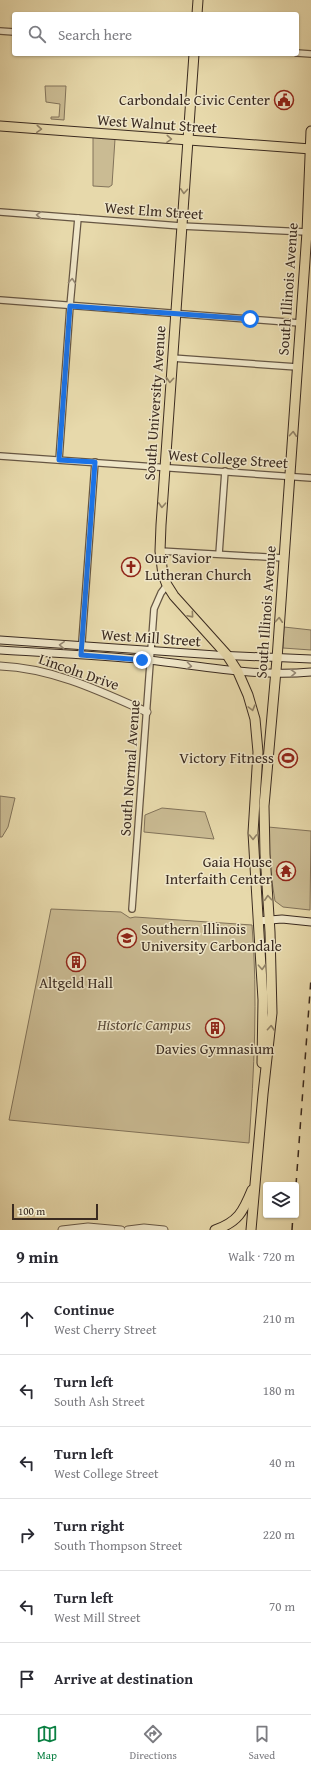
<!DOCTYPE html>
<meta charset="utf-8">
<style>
:root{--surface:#fff;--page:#f2f2f3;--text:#2b2b33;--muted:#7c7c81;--line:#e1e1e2;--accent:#0b8043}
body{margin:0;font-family:"Gentium Book Plus",serif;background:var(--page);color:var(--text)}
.controls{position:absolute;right:12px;bottom:12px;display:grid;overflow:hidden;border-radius:4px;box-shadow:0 1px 3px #0004}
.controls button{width:36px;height:36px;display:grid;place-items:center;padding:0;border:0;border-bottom:1px solid var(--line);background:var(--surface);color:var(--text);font:20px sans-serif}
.scale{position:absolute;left:12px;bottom:10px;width:86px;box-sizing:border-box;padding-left:4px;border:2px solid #3b2b20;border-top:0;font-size:11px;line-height:14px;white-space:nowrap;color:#3b2b20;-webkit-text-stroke:3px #efe6c8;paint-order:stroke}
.stop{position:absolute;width:12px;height:12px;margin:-9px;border:3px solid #1a73e8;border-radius:50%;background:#fff}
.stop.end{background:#1a73e8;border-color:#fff;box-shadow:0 1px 4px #0008}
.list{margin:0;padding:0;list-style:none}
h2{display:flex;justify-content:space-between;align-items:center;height:52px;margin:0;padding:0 16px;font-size:17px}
h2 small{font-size:13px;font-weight:400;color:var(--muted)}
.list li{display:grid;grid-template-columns:26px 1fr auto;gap:12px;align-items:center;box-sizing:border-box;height:72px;padding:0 16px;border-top:1px solid var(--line)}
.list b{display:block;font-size:15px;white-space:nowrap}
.list p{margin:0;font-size:13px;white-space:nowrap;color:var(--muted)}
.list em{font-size:13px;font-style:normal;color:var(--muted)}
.icon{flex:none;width:22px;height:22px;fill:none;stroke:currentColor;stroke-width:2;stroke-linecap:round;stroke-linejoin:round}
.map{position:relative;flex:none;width:311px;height:1230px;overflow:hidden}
.search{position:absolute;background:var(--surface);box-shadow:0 1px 3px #0004;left:12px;right:12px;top:12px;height:44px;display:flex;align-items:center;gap:10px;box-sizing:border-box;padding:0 14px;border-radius:4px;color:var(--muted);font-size:15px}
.sheet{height:484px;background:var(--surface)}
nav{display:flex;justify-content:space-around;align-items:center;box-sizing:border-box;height:56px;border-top:1px solid var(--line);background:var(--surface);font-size:11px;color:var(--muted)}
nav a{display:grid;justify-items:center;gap:2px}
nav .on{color:var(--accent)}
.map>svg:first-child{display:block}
.green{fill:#cabb93;stroke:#82735a}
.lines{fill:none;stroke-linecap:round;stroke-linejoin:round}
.minor-casing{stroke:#665643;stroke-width:8}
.tertiary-casing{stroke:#665643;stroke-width:9}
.secondary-casing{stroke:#3b2b20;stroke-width:9}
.trunk-casing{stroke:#3b2b20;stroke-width:11}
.minor{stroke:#efe6c8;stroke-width:5.5}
.tertiary{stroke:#efe6c8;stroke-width:7}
.secondary{stroke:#efe6c8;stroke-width:7}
.trunk{stroke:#e7d9ab;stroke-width:9}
.rail{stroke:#3b2b20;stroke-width:1.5;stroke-dasharray:7 7;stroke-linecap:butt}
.oneway{stroke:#918266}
.oneway2{stroke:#958874}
.route{stroke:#1a73e8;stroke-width:5}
.labels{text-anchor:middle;stroke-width:3;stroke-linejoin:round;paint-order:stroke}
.poi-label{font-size:15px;fill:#3b2b20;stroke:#efe6c8;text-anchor:end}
.street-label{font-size:15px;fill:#3b2b20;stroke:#efe6c8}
.park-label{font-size:15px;font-style:italic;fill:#584837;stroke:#efe6c8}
</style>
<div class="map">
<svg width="311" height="1230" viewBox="0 0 311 1230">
<rect width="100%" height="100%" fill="#e7d9ab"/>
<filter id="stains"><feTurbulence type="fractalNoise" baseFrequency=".005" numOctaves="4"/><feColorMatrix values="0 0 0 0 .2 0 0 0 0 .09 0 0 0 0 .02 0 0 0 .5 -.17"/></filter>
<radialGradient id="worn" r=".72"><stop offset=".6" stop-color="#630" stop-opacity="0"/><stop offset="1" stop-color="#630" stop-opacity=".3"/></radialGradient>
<!-- green -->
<g class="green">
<polygon points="45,86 66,86 64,120 51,119 51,117 59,117 60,104 46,102"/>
<polygon points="93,137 115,139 112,185 109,187 93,186"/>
<polygon points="284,627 311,630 311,650 283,648"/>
<polygon points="0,796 15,798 8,827 2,837 0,837"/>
<polygon points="162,808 205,812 214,839 144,832 145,815"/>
<polygon points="268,827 311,831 310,910 283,907 275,901 268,856"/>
<path d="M 51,909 L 121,912 L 130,918 L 135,917 L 252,925 C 258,997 254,1071 249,1143 L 9,1120 Z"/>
</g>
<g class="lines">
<defs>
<g id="minor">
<polyline points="0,31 14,32"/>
<polyline points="297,53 311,54"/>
<polyline points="0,212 181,226 307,232"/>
<polyline points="0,300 300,323"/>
<polyline points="172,358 297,367"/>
<polyline points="0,456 311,478"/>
<polyline points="59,460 70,306 78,218"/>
<polyline points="160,551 284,558"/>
<polyline points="219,554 225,471"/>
<polyline points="81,655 95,462"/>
<polyline points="132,909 154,609 161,593 167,585"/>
</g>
<g id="tertiary">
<path d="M 0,666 C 52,668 100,691 147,712"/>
<polyline points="62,1230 88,1227 121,1230"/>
<polyline points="128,1230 144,1228 164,1230"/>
</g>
<g id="secondary">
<polyline points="0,640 216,655 311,659"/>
<path d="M 0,650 C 49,653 99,655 148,660 C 203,666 256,677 311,672"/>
<polyline points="258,921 282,919 311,922"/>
</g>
<g id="trunk">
<polyline points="197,14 198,0"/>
<polyline points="194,54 161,525 160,551 163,575 167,585 174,596 227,655 238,672 248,695 255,719 258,752 253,833 263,1000 262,1063"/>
<polyline points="0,126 311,149"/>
<path d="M 215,1230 C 238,1222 243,1212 252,1190"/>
<polyline points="251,1230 263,1094 272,1013 270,932 265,854 264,806 277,659 307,232 311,131"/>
</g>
</defs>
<!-- minor casing -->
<use href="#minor" class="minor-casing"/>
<!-- tertiary casing -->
<use href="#tertiary" class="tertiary-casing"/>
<!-- secondary casing -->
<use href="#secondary" class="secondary-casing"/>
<!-- trunk casing -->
<use href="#trunk" class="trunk-casing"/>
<!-- minor -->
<use href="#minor" class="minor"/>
<!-- tertiary -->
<use href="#tertiary" class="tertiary"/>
<!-- secondary -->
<use href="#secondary" class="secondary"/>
<!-- trunk -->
<use href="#trunk" class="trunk"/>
<!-- rail -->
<g class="rail">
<polyline points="296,1185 311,978"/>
<polyline points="292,1230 293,1215"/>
</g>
</g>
<!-- one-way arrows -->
<defs><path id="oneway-chevron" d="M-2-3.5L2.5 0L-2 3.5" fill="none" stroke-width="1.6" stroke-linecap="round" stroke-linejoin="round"/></defs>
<g class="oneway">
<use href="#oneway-chevron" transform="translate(39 129) rotate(4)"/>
<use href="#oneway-chevron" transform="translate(169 139) rotate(4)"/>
<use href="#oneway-chevron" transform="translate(184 191) rotate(94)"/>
<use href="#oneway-chevron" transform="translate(170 380) rotate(94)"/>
<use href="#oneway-chevron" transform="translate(293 434) rotate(-86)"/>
<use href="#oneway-chevron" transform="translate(162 505) rotate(93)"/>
<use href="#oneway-chevron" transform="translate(191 615) rotate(49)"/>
<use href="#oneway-chevron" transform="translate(279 620) rotate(-86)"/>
<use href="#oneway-chevron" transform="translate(252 708) rotate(75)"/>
<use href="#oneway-chevron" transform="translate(253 837) rotate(89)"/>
<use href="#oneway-chevron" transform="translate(268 898) rotate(-94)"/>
<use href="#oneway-chevron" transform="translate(262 967) rotate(87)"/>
<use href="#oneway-chevron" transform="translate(271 1028) rotate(-86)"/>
</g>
<g class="oneway2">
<use href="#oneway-chevron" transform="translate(39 215) rotate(-176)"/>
<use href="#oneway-chevron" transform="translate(72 281) rotate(-85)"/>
<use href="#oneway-chevron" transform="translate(62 645) rotate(-176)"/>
<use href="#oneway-chevron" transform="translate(189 666) rotate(7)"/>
<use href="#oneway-chevron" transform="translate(293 673) rotate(-2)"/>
</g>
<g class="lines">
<!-- route -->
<polyline class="route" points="142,660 81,655 95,462 59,460 70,306 250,319"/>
</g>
<!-- icons -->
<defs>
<symbol id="civic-ring" viewBox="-11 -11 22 22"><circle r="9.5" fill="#efe6c8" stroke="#8f2418" stroke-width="1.5"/><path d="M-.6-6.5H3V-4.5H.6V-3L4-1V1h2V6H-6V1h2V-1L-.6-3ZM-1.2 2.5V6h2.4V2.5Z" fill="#8f2418"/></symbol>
<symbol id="church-ring" viewBox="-11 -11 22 22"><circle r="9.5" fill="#efe6c8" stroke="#8f2418" stroke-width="1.5"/><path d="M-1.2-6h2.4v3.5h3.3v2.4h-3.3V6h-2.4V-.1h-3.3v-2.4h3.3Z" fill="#8f2418"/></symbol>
<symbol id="stadium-ring" viewBox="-11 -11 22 22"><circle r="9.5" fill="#efe6c8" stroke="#8f2418" stroke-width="1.5"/><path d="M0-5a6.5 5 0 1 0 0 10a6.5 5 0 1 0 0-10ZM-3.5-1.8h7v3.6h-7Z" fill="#8f2418"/></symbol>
<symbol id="temple-ring" viewBox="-11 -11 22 22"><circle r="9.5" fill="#efe6c8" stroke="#8f2418" stroke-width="1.5"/><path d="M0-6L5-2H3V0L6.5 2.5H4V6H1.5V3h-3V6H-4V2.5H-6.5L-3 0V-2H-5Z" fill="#8f2418"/></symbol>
<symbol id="university-ring" viewBox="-11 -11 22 22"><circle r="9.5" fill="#efe6c8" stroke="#8f2418" stroke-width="1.5"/><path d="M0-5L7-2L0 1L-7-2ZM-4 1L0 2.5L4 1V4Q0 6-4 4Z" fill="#8f2418"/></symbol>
<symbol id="building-ring" viewBox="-11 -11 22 22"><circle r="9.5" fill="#efe6c8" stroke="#8f2418" stroke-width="1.5"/><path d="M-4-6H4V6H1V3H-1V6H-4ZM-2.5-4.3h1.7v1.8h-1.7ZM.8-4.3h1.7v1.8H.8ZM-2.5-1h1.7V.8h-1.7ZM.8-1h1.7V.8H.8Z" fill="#8f2418"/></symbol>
</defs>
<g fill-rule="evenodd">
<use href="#civic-ring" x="273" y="89" width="22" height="22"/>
<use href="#church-ring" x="120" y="556" width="22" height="22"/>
<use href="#stadium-ring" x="277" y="747" width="22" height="22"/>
<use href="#temple-ring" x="275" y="860" width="22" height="22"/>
<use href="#university-ring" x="116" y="927" width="22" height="22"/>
<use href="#building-ring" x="65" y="951" width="22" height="22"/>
<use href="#building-ring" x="204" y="1017" width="22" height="22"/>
</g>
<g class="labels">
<!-- poi labels -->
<g class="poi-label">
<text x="270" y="105">Carbondale Civic Center</text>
<text x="145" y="563" text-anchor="start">Our Savior<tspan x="145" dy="17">Lutheran Church</tspan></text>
<text x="274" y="763">Victory Fitness</text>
<text x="272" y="867">Gaia House<tspan x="272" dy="17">Interfaith Center</tspan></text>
<text x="141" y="934" text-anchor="start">Southern Illinois<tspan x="141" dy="17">University Carbondale</tspan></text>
<text x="76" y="988" text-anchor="middle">Altgeld Hall</text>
<text x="215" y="1054" text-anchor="middle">Davies Gymnasium</text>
</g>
<!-- street labels -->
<g class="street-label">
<text transform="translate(157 124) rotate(4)" y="5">West Walnut Street</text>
<text transform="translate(154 211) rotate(4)" y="5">West Elm Street</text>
<text transform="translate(288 289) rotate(-86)" y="5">South Illinois Avenue</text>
<text transform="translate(155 403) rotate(-86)" y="5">South University Avenue</text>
<text transform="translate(228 459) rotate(4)" y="5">West College Street</text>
<text transform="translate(266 612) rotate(-86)" y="5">South Illinois Avenue</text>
<text transform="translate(151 638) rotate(4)" y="5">West Mill Street</text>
<text transform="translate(79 672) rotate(19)" y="5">Lincoln Drive</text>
<text transform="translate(130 768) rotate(-86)" y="5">South Normal Avenue</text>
</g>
<!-- park labels -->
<g class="park-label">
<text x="144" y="1030">Historic Campus</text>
</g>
</g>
<rect width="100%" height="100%" filter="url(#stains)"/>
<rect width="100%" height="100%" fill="url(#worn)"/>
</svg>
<div class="controls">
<button><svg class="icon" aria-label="layers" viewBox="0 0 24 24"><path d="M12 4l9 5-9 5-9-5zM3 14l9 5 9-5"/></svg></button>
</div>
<div class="scale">100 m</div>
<div class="stop" style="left:250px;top:319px"></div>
<div class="stop end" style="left:142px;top:660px"></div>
<div class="search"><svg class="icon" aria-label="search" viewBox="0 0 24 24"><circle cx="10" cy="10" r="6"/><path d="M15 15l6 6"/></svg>Search here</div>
</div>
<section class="sheet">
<h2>9 min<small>Walk · 720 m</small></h2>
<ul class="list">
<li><svg class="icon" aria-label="ahead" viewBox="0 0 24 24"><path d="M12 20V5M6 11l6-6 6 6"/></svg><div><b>Continue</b><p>West Cherry Street</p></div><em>210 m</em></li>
<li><svg class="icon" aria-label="left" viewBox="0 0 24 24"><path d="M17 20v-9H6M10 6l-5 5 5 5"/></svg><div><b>Turn left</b><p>South Ash Street</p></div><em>180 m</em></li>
<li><svg class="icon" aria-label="left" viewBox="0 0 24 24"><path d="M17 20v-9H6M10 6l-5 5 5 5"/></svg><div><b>Turn left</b><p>West College Street</p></div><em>40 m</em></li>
<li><svg class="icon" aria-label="right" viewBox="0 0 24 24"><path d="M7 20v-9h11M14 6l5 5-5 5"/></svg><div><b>Turn right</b><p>South Thompson Street</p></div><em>220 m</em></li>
<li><svg class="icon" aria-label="left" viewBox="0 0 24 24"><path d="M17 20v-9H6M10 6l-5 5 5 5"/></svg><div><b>Turn left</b><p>West Mill Street</p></div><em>70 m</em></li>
<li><svg class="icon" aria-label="arrive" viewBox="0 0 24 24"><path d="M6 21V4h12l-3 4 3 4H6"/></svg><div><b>Arrive at destination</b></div></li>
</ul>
</section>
<nav>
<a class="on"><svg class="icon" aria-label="map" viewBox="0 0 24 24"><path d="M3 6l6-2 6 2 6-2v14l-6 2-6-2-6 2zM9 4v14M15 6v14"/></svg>Map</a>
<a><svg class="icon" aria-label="directions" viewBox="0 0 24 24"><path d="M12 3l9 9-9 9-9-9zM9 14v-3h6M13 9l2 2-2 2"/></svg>Directions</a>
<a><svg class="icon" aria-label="saved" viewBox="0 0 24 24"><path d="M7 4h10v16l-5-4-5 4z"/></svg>Saved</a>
</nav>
